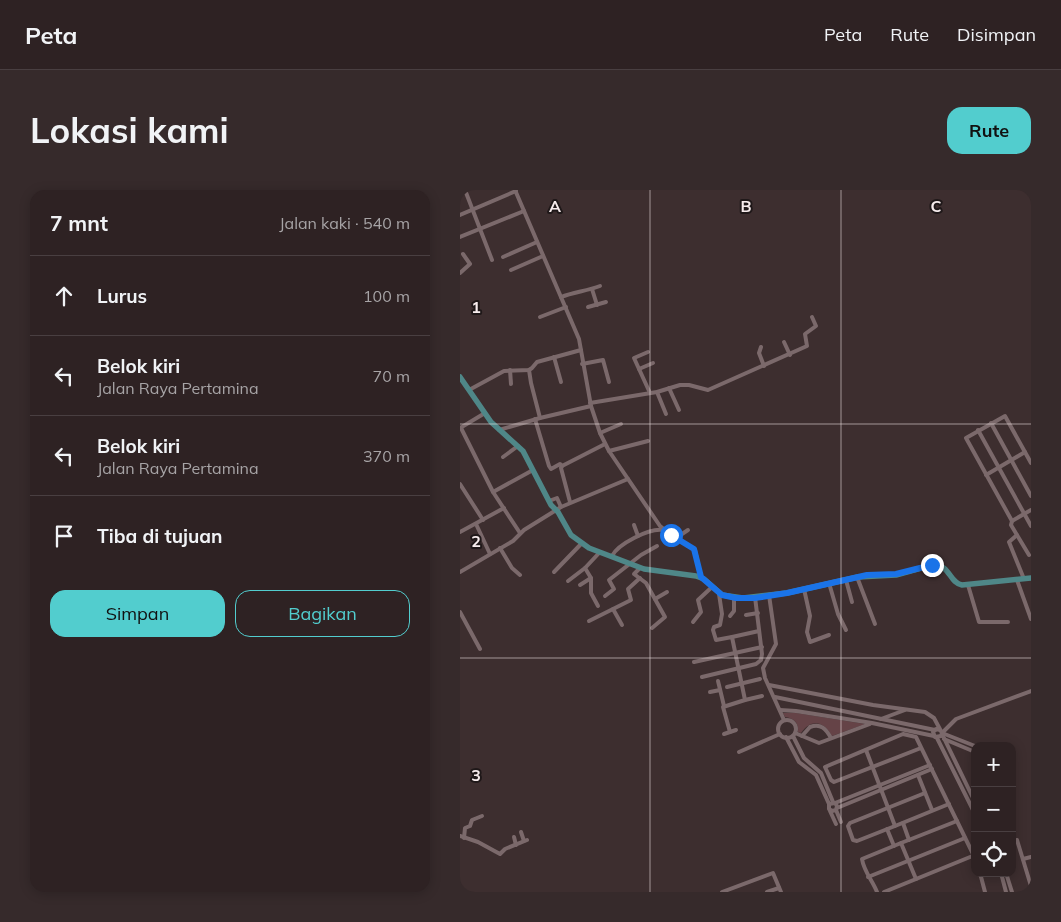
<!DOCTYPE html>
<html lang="id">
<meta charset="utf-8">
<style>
:root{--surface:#2e2223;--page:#362a2b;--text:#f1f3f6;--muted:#a7a4a6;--line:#493f41;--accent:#52cdce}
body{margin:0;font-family:Mulish,sans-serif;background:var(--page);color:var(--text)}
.controls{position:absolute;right:15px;bottom:15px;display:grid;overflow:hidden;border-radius:10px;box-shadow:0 2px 12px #0003}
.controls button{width:45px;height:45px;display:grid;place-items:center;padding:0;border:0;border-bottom:1px solid var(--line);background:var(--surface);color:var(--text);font:25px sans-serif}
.stop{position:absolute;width:15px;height:15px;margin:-11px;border:4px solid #1a73e8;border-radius:50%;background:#fff}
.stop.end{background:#1a73e8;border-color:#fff;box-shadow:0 1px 5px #0008}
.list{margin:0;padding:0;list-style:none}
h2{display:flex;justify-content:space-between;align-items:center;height:65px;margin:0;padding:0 20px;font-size:21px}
h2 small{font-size:16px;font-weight:400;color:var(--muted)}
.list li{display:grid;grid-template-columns:32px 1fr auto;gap:15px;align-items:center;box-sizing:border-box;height:80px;padding:0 20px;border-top:1px solid var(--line)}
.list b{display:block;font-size:19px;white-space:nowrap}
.list p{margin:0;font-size:16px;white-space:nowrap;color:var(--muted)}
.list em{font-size:16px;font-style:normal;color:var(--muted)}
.actions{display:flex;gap:10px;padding:15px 20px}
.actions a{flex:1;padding:11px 0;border:1px solid var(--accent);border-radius:15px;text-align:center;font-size:18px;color:var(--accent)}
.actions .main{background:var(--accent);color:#111}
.icon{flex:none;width:28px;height:28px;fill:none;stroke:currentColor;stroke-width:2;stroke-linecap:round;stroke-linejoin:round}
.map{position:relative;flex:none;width:571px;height:702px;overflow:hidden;border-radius:15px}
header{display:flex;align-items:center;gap:30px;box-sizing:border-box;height:70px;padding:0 25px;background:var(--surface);border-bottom:1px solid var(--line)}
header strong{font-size:24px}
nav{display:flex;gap:28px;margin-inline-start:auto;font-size:18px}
.intro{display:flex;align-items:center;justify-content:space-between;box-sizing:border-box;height:120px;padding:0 30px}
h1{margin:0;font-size:35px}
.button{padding:12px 22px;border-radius:15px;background:var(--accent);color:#111;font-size:18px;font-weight:700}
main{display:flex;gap:30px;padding:0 30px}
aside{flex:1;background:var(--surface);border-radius:15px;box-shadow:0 2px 12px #0003}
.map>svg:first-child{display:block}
.green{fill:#654347}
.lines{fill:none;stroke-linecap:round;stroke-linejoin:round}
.minor{stroke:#7b696b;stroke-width:4}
.primary{stroke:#4f8788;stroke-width:5.5}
.route{stroke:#1a73e8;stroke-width:6}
.grid{fill:none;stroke:#f7eced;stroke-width:1;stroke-opacity:0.55}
.grid-label{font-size:16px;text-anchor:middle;font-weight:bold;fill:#f7eced;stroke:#1f1819;stroke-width:4;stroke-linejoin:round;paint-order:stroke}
</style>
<header>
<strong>Peta</strong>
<nav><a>Peta</a><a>Rute</a><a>Disimpan</a></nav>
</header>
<div class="intro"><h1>Lokasi kami</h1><a class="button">Rute</a></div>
<main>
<aside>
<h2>7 mnt<small>Jalan kaki · 540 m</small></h2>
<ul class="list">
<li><svg class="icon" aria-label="ahead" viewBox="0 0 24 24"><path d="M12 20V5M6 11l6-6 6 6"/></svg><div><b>Lurus</b></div><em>100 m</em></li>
<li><svg class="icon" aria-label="left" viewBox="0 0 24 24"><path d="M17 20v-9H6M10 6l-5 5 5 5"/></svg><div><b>Belok kiri</b><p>Jalan Raya Pertamina</p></div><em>70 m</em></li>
<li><svg class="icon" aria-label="left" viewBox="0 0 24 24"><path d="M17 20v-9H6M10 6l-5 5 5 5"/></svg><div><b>Belok kiri</b><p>Jalan Raya Pertamina</p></div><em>370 m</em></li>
<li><svg class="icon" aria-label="arrive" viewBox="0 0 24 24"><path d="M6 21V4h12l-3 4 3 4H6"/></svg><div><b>Tiba di tujuan</b></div></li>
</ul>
<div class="actions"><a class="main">Simpan</a><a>Bagikan</a></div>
</aside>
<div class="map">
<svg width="571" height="702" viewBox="0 0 571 702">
<rect width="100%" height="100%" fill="#3d2e2f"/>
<!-- green -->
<path class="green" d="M 323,523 L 336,523 L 405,534 L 372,546 C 364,531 351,528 341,543 L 338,542 C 339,533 334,528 325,527 Z"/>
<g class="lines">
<!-- minor -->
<g class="minor">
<polyline points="5,0 32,70"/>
<polyline points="55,0 119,149 131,216 140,243 149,261 200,336 211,345 235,360 241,387"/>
<polyline points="0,25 56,1"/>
<polyline points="0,47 64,21"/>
<polyline points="43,67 77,52"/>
<polyline points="51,80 83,66"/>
<polyline points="0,83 10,74 3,64"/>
<polyline points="132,99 137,115"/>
<path d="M 101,107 C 114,102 127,101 140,96"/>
<polyline points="128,117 146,112"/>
<polyline points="80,127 106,117"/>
<polyline points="324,152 330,165"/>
<polyline points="301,157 299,163 304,176"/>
<polyline points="188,162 174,168 190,203"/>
<polyline points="94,167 101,192"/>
<polyline points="122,174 143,170 149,192"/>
<polyline points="179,179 193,173"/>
<polyline points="50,180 51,194"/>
<polyline points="69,180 71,193 80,228"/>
<polyline points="209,198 219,220"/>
<polyline points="9,200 44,181 69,180 72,178 77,172 121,160"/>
<polyline points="197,202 206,224"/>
<polyline points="130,213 197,202 220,195 229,195 248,200 347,156 345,144 356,136 352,127"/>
<polyline points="75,229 89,276 91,279 100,274 102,276"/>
<polyline points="531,233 571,306"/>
<polyline points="0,238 25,223"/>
<polyline points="1,238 33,302 60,343"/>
<polyline points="39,240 80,228 131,216"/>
<polyline points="518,240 571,336"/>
<polyline points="140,243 161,234"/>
<polyline points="149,261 188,251"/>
<polyline points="43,267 58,256"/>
<polyline points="526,285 565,262"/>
<polyline points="0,294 23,330"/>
<polyline points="33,302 73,280"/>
<polyline points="89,311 97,308 101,317"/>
<polyline points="110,312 101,278 102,276 145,254"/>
<polyline points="552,331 571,320"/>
<polyline points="16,334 30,364"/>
<polyline points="174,335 178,346"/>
<polyline points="0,342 44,318"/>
<polyline points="557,345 549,352 564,389"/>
<polyline points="216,348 228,340"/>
<polyline points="40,358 52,378 60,385"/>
<polyline points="569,365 551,335 552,331 506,248 545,226 571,273"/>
<path d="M 152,366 C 158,354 189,338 203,340"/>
<polyline points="125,378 131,388 131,403 138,416"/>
<polyline points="180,378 174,384 186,393 205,427 192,438"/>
<polyline points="0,382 53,351 64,340 101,317 168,289"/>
<polyline points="94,382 122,353"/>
<polyline points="397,387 415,434"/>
<polyline points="386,390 392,412"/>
<polyline points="557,390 571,429"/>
<polyline points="108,391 125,378 140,362"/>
<polyline points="369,393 378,424 386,440"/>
<polyline points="120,395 131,388"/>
<polyline points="508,395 519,432 548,432"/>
<polyline points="344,399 350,426 347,442 350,452 369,445"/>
<polyline points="259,404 262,424 260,435 254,437 253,440 256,450 272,447 285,510 263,517 270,542"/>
<polyline points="309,405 316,454 303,478 305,488 324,530"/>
<polyline points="145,406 154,399 149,390 181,365 197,356"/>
<polyline points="195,409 207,402"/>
<polyline points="153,419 162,435"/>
<polyline points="0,422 20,459"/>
<polyline points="286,425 298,423"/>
<polyline points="270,426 274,421 274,408"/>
<polyline points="129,431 171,410 168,399 180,388"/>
<polyline points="233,432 241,422 238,410 252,397"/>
<polyline points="272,447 299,441"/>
<polyline points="234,472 302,457"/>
<polyline points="242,487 296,474 301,470 302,464 295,407"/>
<polyline points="258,491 264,516"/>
<polyline points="309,495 413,515 465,522 474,528 482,543 481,546 475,547 473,542 476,539 480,540"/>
<polyline points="267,497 300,489"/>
<polyline points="250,502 260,500"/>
<polyline points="315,507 475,540"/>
<polyline points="285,510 302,506"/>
<polyline points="320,520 336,521 412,533 474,546"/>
<polyline points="421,529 445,520"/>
<circle cx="327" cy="539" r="9"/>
<polyline points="335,543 359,553 410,534"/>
<polyline points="264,544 276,540"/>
<polyline points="482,544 515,612"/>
<polyline points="333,546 344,568 361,583 373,612"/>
<path d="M 342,546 L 350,537 C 361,533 366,539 371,548"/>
<polyline points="326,547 339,572 356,585 369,614 369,619 372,621 376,620 377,616 375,613 369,614"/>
<polyline points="477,548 515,624"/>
<polyline points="484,549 515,562"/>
<polyline points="515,556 482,543 496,529 571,501"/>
<polyline points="461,558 374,592 371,590 365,577 443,544 456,547 514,666"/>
<polyline points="406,560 435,636 489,614"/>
<polyline points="279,562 320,544"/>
<polyline points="458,585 472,620"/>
<polyline points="375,613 470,575"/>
<polyline points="377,618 472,579"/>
<polyline points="376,620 381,632"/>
<polyline points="370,621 376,634"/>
<polyline points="443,633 449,650"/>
<polyline points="435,636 397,651 393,650 388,636 390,633 465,603"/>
<polyline points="427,639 434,656"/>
<polyline points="61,642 64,651"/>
<polyline points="0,646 18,652 40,664 45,659 67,650"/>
<polyline points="54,647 56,655"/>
<polyline points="4,648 5,638 10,636 12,630 22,626"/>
<polyline points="557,650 571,696"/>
<polyline points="441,653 497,631"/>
<polyline points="563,669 571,667"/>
<polyline points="520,683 525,702"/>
<polyline points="541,683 546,702"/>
<polyline points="546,683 552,702"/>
<polyline points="408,687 505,648"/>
<polyline points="262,702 313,683 321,702"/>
<polyline points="307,702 319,698"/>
<path d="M 417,702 C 413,691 404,682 402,669 L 441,653 L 456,689"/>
<polyline points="424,702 515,665"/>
</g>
<!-- primary -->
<path class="primary" d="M 0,187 L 31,232 L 63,261 L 91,315 L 98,322 L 111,345 L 129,358 L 184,379 L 236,386 L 244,389 L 262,405 L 283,408 L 327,403 L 398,387 L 436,385 L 472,375 C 491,374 488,392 502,395 L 571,388"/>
</g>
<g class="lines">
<!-- route -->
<polyline class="route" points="211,345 234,359 241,387 262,405 276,408 295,408 327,403 407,385 436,384 472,375"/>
</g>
<!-- grid -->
<path class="grid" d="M 190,0 L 190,702M 381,0 L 381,702M 0,234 L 571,234M 0,468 L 571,468"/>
<g class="grid-label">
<text x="95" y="22">A</text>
<text x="286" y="22">B</text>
<text x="476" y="22">C</text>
<text x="16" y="123">1</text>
<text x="16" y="357">2</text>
<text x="16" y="591">3</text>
</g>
</svg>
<div class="controls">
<button>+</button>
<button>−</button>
<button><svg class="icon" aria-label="locate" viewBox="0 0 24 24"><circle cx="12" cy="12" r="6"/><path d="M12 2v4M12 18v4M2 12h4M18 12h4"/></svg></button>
</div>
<div class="stop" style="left:211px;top:345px"></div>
<div class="stop end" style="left:472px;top:375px"></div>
</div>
</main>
